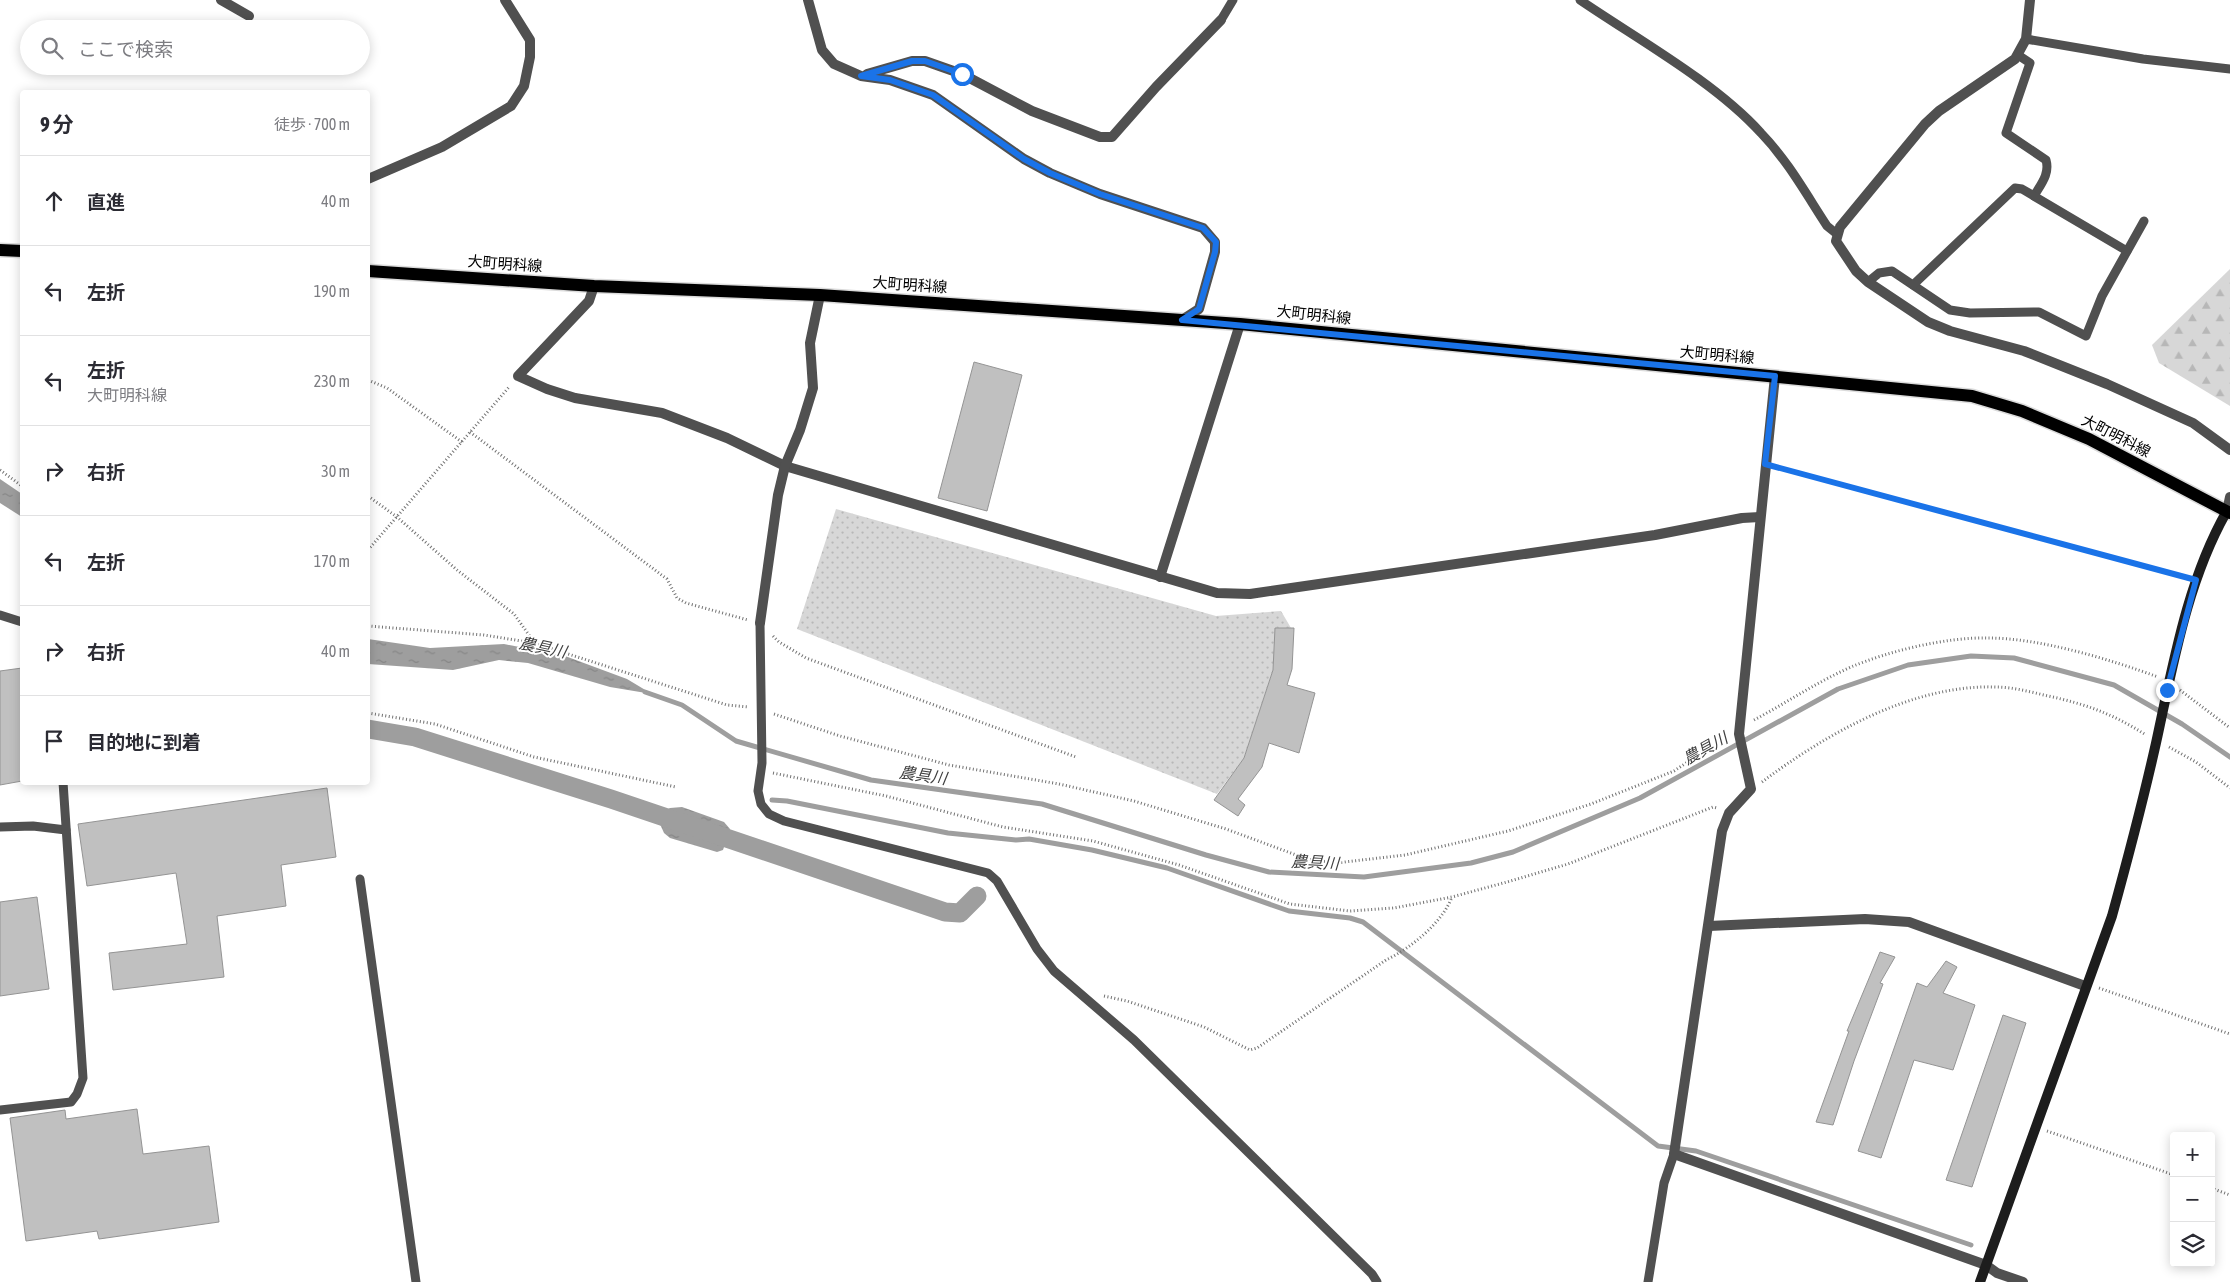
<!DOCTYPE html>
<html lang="ja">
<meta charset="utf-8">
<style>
:root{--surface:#fff;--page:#f7f7f7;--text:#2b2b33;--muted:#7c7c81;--line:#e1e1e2}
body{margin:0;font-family:"Asap Condensed","Noto Sans JP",sans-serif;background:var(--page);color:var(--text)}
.controls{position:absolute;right:15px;bottom:15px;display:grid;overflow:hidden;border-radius:5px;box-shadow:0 2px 12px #0003}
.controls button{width:45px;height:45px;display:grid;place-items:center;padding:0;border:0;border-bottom:1px solid var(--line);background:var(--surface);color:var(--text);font:25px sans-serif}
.stop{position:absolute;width:15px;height:15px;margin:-11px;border:4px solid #1a73e8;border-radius:50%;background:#fff}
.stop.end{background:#1a73e8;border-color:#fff;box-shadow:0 1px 5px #0008}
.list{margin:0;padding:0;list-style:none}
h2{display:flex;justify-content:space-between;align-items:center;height:65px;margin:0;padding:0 20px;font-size:21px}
h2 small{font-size:16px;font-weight:400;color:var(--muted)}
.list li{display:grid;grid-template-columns:32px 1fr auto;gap:15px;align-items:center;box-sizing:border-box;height:90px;padding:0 20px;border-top:1px solid var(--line)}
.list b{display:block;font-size:19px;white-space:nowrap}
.list p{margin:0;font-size:16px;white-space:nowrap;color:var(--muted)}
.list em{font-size:16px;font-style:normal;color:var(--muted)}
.icon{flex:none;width:28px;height:28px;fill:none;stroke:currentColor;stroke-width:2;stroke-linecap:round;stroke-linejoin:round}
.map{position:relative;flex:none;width:2230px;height:1282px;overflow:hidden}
.search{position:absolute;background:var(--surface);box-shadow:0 2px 12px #0003;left:20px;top:20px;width:350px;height:55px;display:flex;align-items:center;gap:12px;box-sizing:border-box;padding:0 18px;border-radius:28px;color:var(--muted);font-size:19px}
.panel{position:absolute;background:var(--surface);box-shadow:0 2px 12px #0003;left:20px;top:90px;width:350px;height:695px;border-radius:5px}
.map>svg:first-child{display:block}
.green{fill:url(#green-dots)}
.forest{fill:url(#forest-firs)}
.water{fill:url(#water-ripples)}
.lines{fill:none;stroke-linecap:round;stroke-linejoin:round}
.stream{stroke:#9e9e9e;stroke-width:5}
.canal{stroke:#9e9e9e;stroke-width:19}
.building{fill:#c0c0c0;stroke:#949494}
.primary-casing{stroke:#dbdbdb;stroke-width:15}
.path{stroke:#727272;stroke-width:3;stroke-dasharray:1 2.5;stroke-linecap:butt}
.lane{stroke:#505050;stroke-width:9}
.street{stroke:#505050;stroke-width:10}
.secondary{stroke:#1d1d1d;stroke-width:10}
.primary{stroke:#000;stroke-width:12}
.route{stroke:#1a73e8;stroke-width:6}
.labels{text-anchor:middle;stroke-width:4;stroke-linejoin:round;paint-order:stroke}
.street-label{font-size:15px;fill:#000;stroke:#fff}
.water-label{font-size:16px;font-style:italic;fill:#3f3f3f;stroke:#fff}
</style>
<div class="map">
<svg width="2230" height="1282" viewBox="0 0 2230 1282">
<defs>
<pattern id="green-dots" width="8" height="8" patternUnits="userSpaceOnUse" patternTransform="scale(1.25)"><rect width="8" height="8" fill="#d7d7d7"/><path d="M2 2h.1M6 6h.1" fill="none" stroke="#b7b7b7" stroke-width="1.8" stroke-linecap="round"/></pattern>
<pattern id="forest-firs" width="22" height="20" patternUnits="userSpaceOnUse" patternTransform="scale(1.25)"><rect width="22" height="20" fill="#d7d7d7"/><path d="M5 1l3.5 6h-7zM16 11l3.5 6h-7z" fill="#b7b7b7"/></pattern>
<pattern id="water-ripples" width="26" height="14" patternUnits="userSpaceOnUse" patternTransform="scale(1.25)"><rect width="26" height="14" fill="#9e9e9e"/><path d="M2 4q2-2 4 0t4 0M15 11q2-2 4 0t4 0" fill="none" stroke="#868686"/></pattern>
</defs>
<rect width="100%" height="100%" fill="#fff"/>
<!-- green -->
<polygon class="green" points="836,509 1216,616 1281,611 1291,628 1276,628 1273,670 1244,758 1217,794 797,629"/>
<!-- forest -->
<polygon class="forest" points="2230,269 2230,406 2159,363 2152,345"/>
<!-- water -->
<g class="water">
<polygon points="0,479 22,494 22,517 0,503"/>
<polygon points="368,639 430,648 504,644 565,656 627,679 652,694 610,687 528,663 499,660 453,670 368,664"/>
<polygon points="682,807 724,822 730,829 723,850 717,852 670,838 664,833 656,815 670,808"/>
</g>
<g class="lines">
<!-- stream -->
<g class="stream">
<polyline points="645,692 682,705 736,741 871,780 1042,804 1206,855 1269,872 1364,877 1471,863 1513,852 1640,798 1838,689 1908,665 1971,656 2014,658 2114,685 2182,724 2230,757"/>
<polyline points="772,800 787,801 948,833 1016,840 1029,839 1092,850 1167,868 1289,911 1350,918 1363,922 1658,1146 1696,1151 1971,1245"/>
</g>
<!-- canal -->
<polyline class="canal" points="368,729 415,737 611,799 945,912 960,913 977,896"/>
</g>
<!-- building -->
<g class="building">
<polygon points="974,362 1022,375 987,511 938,498"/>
<polygon points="1275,628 1294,628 1292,669 1287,685 1315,693 1299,753 1269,743 1262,767 1238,799 1245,805 1238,816 1214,800 1244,758 1273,670"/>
<polygon points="22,668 22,781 0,785 0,671"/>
<polygon points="327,788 336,857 281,865 286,906 217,916 224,977 113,990 109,953 187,944 176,873 87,886 78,824"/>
<polygon points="37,897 49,989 0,996 0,902"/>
<polygon points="1880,952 1895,957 1880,983 1883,984 1854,1061 1833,1125 1816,1122 1849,1031 1847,1031"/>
<polygon points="1946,961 1957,967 1943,993 1975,1005 1953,1070 1914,1060 1881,1158 1858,1151 1917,983 1927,987"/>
<polygon points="2003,1015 2026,1023 1972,1187 1946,1180"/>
<polygon points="137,1109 143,1154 209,1146 219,1222 99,1239 97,1231 26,1241 10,1118 65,1110 66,1119"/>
</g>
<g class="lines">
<defs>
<g id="primary">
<polyline points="0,250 22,251"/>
<polyline points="368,271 594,286 820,295 1240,324 1972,396 2022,411 2089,439 2230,513"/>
</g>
</defs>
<!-- primary casing -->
<use href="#primary" class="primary-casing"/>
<!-- path -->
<g class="path">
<polyline points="368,380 387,388 462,442"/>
<polyline points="470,432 667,579 677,598 686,603 748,620"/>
<polyline points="1778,468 2185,577"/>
<polyline points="0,470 22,486"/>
<polyline points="368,496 397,517 457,570 514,614 534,642"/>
<polyline points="368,550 510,386"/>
<polyline points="368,626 484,635 534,643 727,705 749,707"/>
<polyline points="773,636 779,642 806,658 1076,757"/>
<polyline points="2180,690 2230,728"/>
<polyline points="368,713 435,724 534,757 676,787"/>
<polyline points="774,714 840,736 949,765 1059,784 1134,801 1226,829 1307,859 1336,863 1405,855 1508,831 1591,804 1674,771 1727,736"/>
<path d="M 1754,720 C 1786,703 1817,682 1851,667 C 1889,651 1946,637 1988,638 C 2040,638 2109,659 2158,677"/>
<polyline points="2169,747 2196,762 2230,788"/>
<polyline points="773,773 886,796 1003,827 1093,841 1179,865 1290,904 1350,911 1394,908 1452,897 1507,882 1568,864 1713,807 1717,808"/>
<path d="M 1762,782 C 1826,734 1913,684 1996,687 C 2013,687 2031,692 2048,696 C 2086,704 2113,714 2146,735"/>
<polyline points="2099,988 2230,1034"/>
<path d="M 1104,996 L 1127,1001 L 1204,1027 L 1250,1050 L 1257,1048 L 1386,960 C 1411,948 1442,923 1452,897"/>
<polyline points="2047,1131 2174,1175"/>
<polyline points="2211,1188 2230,1195"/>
</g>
<!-- lane -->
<g class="lane">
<path d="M 1580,0 C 1637,39 1715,82 1761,133 C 1788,161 1806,194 1827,226 L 1837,234"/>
<polyline points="1221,20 1233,0"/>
<polyline points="2026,39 2143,59 2230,69"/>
<path d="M 2018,55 L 2030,63 L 2006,133 L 2046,160 C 2050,174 2041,184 2034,196"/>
<polyline points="1868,282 1879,273 1892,271 1950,310 1970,313 2039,312 2086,336 2102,296 2144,221"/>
<polyline points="1913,285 2015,188 2022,189 2127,251"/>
<polyline points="0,615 22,622"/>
<polyline points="760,623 762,763 758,791 761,804 769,814 784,821 988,873 997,881 1037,949 1054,971 1134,1040 1372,1274 1377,1282"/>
<polyline points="0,827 33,826 66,830"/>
<polyline points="360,879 416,1282"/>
<polyline points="0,1110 71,1102 77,1094 83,1078 63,782"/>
<polyline points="1648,1282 1664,1183 1674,1154"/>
</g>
<!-- street -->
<g class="street">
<polyline points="221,0 249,16"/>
<polyline points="808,0 822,50 834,64 861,76 890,80 933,95 1024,159 1050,173 1100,194 1203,228 1215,242 1215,252 1199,309 1182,320"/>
<polyline points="2030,0 2026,39 2015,59 1939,111 1925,124 1840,227 1836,241 1856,271 1868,282 1928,322 1950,331 2024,351 2107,384 2193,423 2230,450"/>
<polyline points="867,74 912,61 925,61 962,74 1032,111 1100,137 1112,137 1156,87 1221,20"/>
<polyline points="368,179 442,147 511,106 524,86 530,57 530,40 505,0"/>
<polyline points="594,286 589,301 518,376 547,389 575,398 662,413 727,438 785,466 1217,593 1250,594 1655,535 1742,518 1760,517"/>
<polyline points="1775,376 1739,734 1751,789 1729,813 1722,831 1674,1154 1986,1265 1997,1273 2023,1282"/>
<polyline points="2227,511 2230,497"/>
<polyline points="1160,577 1240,324"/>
<polyline points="760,623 778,495 785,466 800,430 813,388 810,343 820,295"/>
<polyline points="1709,926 1865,919 1909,922 2085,986"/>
</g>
<!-- secondary -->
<path class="secondary" d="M 1980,1282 L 2112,916 C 2128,858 2143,801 2156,743 C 2173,665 2187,581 2227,511"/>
<!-- primary -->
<use href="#primary" class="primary"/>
</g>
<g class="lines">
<!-- route -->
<polyline class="route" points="962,74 925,61 912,61 861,76 890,80 933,95 1024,159 1050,173 1100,194 1203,228 1216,242 1215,252 1199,309 1182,320 1775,376 1765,464 2196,580 2167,690"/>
</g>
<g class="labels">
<!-- street labels -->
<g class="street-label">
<text transform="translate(505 264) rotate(4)" y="5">大町明科線</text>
<text transform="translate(910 285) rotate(4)" y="5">大町明科線</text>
<text transform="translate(1314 315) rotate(6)" y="5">大町明科線</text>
<text transform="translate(1717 355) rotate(5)" y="5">大町明科線</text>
<text transform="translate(2116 436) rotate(27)" y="5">大町明科線</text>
</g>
<!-- water labels -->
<g class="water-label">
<text transform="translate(543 647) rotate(12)" y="6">農具川</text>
<text transform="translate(1705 748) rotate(-29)" y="6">農具川</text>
<text transform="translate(923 775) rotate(8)" y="6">農具川</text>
<text transform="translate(1315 862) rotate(3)" y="6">農具川</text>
</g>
</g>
</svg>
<div class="controls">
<button>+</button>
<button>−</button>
<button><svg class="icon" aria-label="layers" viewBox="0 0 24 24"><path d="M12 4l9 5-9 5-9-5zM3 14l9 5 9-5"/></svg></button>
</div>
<div class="stop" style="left:962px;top:74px"></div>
<div class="stop end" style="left:2167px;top:690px"></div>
<div class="search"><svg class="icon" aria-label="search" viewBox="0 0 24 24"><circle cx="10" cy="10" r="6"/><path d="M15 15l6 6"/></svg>ここで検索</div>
<section class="panel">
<h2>9 分<small>徒歩 · 700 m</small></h2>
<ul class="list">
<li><svg class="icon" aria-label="ahead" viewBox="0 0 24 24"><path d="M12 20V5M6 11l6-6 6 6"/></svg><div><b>直進</b></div><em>40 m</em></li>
<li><svg class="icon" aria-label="left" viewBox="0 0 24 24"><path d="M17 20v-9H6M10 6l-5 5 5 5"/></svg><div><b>左折</b></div><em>190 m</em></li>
<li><svg class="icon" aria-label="left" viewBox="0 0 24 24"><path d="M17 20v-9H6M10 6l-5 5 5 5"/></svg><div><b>左折</b><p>大町明科線</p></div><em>230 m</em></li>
<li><svg class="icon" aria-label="right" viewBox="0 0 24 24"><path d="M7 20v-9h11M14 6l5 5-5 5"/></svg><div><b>右折</b></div><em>30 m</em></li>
<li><svg class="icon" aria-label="left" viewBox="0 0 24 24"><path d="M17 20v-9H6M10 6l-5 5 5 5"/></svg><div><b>左折</b></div><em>170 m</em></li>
<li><svg class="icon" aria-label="right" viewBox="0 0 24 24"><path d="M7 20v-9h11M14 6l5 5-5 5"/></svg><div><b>右折</b></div><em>40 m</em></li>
<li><svg class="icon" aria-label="arrive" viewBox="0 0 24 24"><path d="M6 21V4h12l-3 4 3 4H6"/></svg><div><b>目的地に到着</b></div></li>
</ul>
</section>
</div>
